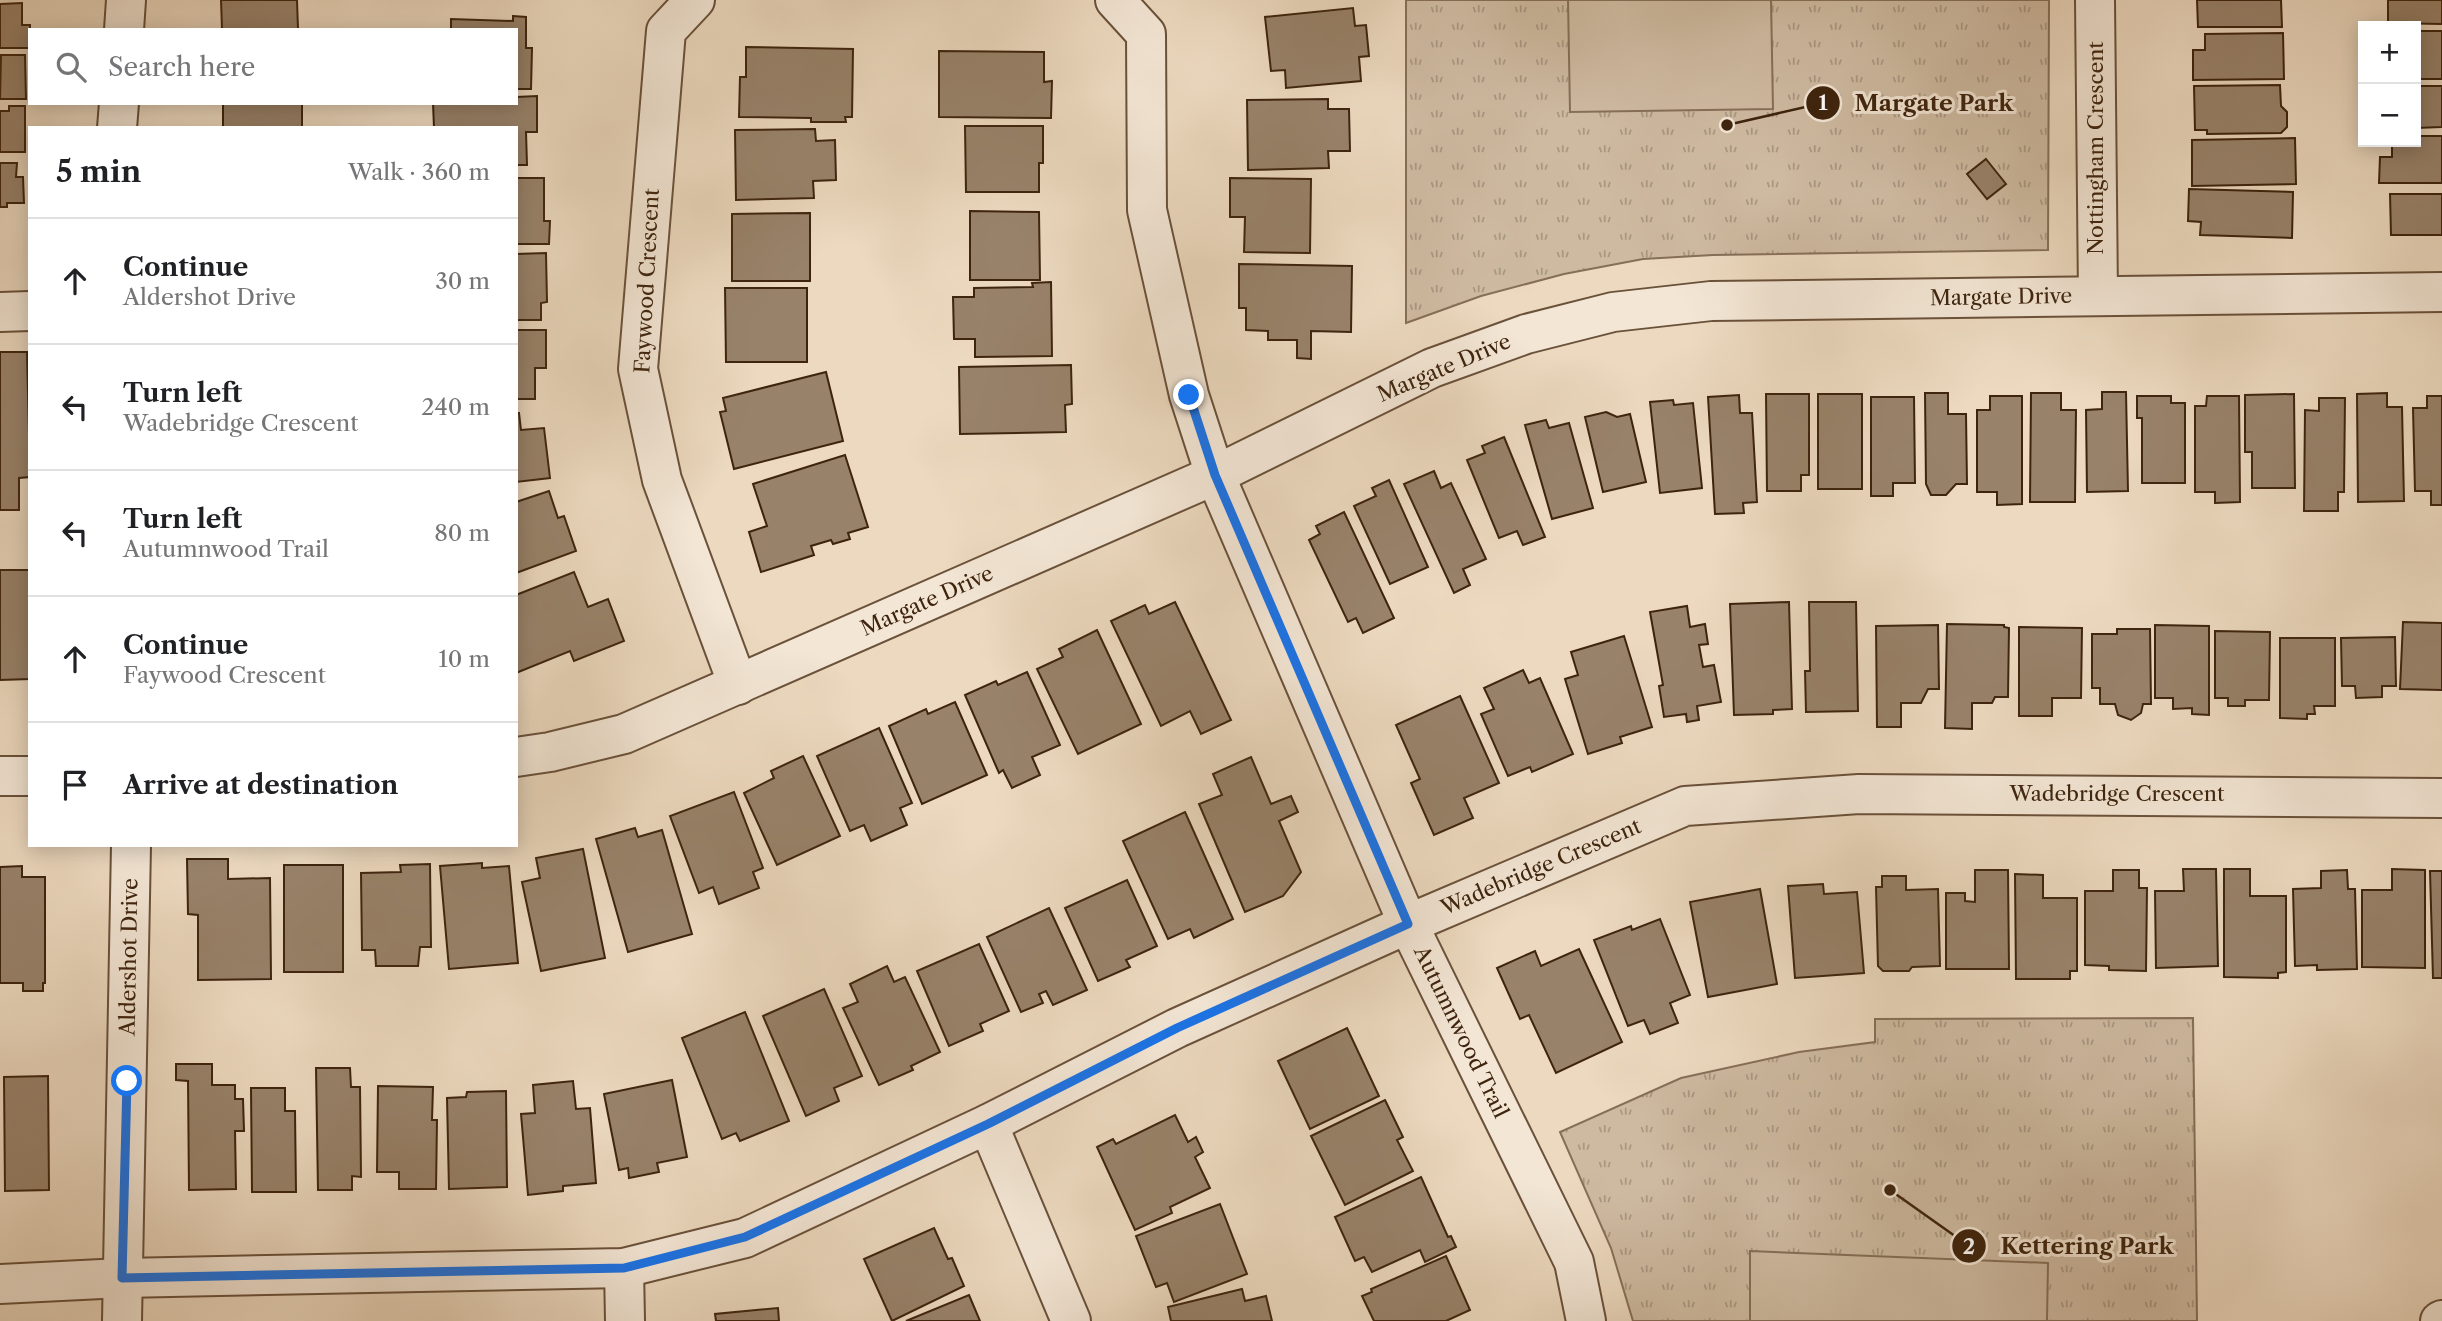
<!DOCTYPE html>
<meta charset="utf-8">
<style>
:root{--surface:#fff;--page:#f6f6f6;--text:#202124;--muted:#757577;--line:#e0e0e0}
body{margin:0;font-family:"Libre Caslon Text",serif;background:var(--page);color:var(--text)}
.controls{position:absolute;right:21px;top:21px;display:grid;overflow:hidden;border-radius:0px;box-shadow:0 4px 18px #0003}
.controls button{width:63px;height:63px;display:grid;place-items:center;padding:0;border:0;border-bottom:2px solid var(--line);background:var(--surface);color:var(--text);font:35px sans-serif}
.stop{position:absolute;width:21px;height:21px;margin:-16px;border:5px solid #1a73e8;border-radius:50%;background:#fff}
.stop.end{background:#1a73e8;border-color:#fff;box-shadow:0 2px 7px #0008}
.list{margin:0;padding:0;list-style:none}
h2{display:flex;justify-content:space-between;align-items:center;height:91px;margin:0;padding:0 28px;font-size:30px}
h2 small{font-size:23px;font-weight:400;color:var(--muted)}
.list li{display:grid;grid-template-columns:46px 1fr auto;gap:21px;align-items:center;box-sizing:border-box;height:126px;padding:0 28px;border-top:2px solid var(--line)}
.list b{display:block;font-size:26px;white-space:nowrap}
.list p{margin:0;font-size:23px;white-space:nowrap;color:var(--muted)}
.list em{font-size:23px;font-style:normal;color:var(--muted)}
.icon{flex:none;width:38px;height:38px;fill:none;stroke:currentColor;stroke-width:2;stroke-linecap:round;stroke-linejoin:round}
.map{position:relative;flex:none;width:2442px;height:1321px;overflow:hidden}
.search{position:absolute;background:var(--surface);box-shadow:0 4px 18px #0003;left:28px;top:28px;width:490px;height:77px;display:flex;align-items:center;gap:18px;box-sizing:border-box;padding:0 24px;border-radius:0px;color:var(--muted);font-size:26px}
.panel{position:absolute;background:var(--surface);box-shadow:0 4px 18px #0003;left:28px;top:126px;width:490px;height:721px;border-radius:0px}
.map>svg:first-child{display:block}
.grass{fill:url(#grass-tufts);stroke:#866f58;stroke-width:2}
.garden{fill:#cebaa1;stroke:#866f58;stroke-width:2}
.building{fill:#98826a;stroke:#3e240e;stroke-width:2}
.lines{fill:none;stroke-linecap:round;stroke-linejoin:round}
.minor-casing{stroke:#6a513a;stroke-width:42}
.minor{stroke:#f3e6d5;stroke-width:38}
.route{stroke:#1a73e8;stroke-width:9}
.labels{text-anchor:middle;stroke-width:6;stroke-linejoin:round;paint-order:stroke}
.street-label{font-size:21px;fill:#3e240e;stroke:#f3e6d5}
.leader{fill:none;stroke:#3e240e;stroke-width:2.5}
.callout-dot{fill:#3e240e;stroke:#f3e6d5;stroke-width:2.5}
.mark-label{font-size:21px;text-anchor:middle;font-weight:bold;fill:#fff}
.callout-label{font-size:23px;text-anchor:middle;font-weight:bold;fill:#3e240e;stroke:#f3e6d5;stroke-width:6;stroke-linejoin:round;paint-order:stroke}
</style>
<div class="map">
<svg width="2442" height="1321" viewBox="0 0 2442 1321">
<defs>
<pattern id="grass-tufts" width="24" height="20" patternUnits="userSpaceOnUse" patternTransform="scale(1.75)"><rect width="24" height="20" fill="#cebaa1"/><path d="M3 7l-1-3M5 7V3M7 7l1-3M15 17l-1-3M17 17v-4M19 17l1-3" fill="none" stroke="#a99782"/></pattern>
</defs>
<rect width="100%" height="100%" fill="#ecd9bf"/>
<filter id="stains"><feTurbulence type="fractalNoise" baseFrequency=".00286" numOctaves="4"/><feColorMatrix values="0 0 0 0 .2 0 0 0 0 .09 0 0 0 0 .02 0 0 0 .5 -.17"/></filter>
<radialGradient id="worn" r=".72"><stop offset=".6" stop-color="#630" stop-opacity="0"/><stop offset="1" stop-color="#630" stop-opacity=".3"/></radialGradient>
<!-- grass -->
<g class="grass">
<polygon points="1406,0 2049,0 2048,250 1713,255 1643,259 1564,274 1481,296 1406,323"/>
<polygon points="2193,1018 2197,1321 1633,1321 1611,1248 1560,1132 1681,1078 1799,1052 1875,1042 1875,1019"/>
</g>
<!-- garden -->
<g class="garden">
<polygon points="1568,0 1771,0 1773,109 1570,112"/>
<polygon points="1750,1251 2048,1263 2047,1321 1750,1321"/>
</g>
<!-- building -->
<g class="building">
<polygon points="221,0 297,0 298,29 222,29"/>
<polygon points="2197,0 2281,0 2282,27 2198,27"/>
<polygon points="2388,0 2442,0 2442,24 2388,23"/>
<polygon points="22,3 22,25 30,25 30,48 0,48 0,4"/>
<polygon points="1353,8 1355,26 1366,25 1369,56 1359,57 1361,81 1286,88 1285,70 1271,71 1265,17"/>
<polygon points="513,16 526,17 526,48 532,48 531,89 516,89 516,30 451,30 451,19 513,21"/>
<rect x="2416" y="31" width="26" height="48"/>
<polygon points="2283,33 2284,79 2193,80 2193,50 2205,50 2205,34"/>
<polygon points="746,47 853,49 852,117 845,117 846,122 811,122 811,118 739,117 740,77 746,77"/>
<polygon points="939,51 1044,52 1044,82 1052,81 1051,118 939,117"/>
<polygon points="1,55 25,55 26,99 0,99"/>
<polygon points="2280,85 2281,106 2287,112 2287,127 2281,133 2207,134 2207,130 2195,130 2194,86"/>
<polygon points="2416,86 2442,86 2442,127 2416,128"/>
<polygon points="537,96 537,132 526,132 527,165 516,165 516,128 434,128 433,103 516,103 516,97"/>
<polygon points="1328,99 1328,109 1349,109 1350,151 1328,151 1329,168 1248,170 1247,100"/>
<rect x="223" y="103" width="79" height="25"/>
<polygon points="9,106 25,106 25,152 0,152 0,111 9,111"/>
<polygon points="965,126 1043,126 1043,163 1039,163 1039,192 966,192"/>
<polygon points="815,129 816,141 835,140 836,180 813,181 814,198 736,200 735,130"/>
<polygon points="2416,136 2442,136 2442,183 2379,183 2380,157 2392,157 2392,142 2416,142"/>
<polygon points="2295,138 2296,184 2192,186 2192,140"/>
<polygon points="1986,159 2006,184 1987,199 1967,174"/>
<polygon points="0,163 17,163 16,177 23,177 24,203 7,203 7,207 0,207"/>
<polygon points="516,178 544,178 544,221 550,221 549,244 516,244"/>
<polygon points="1230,178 1311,179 1310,253 1244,252 1245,217 1230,217"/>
<polygon points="2189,189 2293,192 2292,238 2200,235 2201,222 2188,221"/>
<polygon points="2390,194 2442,194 2442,235 2391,235"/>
<polygon points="970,211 1039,212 1040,280 970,280"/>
<polygon points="810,213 810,281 732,281 732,214"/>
<polygon points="546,253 547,302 541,303 541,320 516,320 516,254"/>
<polygon points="1239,264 1352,266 1351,332 1311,331 1311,359 1297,358 1297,340 1268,340 1268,331 1246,330 1246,308 1239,308"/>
<polygon points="1051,282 1052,356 975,357 975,339 954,339 953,297 974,297 974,288 1033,287 1032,283"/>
<polygon points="725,288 807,288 807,362 726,362"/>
<polygon points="516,330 546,330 546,368 535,368 535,399 516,399"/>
<polygon points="0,352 27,352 30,477 19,478 19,510 0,510"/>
<polygon points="1071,365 1072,404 1065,405 1066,432 960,434 959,367"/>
<polygon points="826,372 843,441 734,469 720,412 726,411 723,398"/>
<polygon points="2102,392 2126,392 2128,491 2087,492 2086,410 2102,409"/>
<polygon points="1925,393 1948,393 1948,414 1966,414 1967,484 1956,484 1946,495 1931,495 1926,484"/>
<polygon points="2031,393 2061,393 2061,410 2076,410 2075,502 2030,502"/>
<polygon points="2387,393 2387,407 2402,407 2404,501 2358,502 2357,394"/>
<polygon points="1766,394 1809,394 1809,475 1801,475 1801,491 1767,491"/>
<rect x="1818" y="394" width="44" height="95"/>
<polygon points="2294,394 2295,488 2252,488 2252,452 2245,452 2245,395"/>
<polygon points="1739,395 1740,413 1752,413 1757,502 1743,503 1744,513 1715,514 1708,397"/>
<polygon points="1990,396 2022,396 2022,504 1997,505 1997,492 1977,492 1977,410 1990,410"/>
<polygon points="2137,396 2171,396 2171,403 2185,403 2185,483 2142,483 2142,418 2137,418"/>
<polygon points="2207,396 2239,396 2240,502 2215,503 2215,492 2195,492 2195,406 2206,406"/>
<polygon points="2427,396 2442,396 2442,505 2431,505 2431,491 2415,491 2413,408 2427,408"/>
<polygon points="1871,397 1914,397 1915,483 1893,483 1893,496 1871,496"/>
<polygon points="2319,398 2345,398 2344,492 2338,492 2338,511 2304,511 2305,410 2319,411"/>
<polygon points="1673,400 1674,405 1693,403 1702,488 1660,493 1650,402"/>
<polygon points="1606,412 1617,417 1630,414 1646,482 1603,492 1585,417"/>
<polygon points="516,413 519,413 521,430 544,428 550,478 516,482"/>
<polygon points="1546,420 1549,428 1569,423 1593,508 1552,519 1525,425"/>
<polygon points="1504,437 1545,537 1523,545 1517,531 1499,538 1467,460 1485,453 1482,446"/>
<polygon points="845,455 868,527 848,533 850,539 833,544 831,540 811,546 814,555 761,572 749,532 767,526 753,484"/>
<polygon points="1434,471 1441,488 1451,483 1486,559 1463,569 1470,585 1454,593 1404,484"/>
<polygon points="1389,480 1428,567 1390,584 1354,506 1376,496 1372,488"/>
<polygon points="549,491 558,518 564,516 576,551 516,573 516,502"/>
<polygon points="1344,512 1394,618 1363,633 1356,618 1348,622 1309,540 1320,534 1316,526"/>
<polygon points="0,570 30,570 30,679 0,680"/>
<polygon points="574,572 588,607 608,599 624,641 574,661 570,651 516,673 516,595"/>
<polygon points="1175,602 1231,720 1201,734 1190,711 1161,726 1111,621 1145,605 1149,614"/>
<polygon points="1789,602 1792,709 1773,710 1773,714 1734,715 1730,604"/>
<polygon points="1809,602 1856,602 1858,711 1806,712 1805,671 1810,671"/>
<polygon points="1687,606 1690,627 1705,624 1708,644 1699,645 1703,667 1714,665 1721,702 1697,706 1699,720 1687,722 1686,714 1664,717 1659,686 1663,685 1650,612"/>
<polygon points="2403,622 2442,623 2442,690 2400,689"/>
<polygon points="1947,624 2004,625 2004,627 2009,628 2008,697 1995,697 1992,703 1972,703 1972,729 1945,728"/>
<polygon points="1938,625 1939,689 1928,689 1921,703 1901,703 1901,727 1877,727 1876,626"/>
<polygon points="2155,625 2209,626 2209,715 2192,714 2192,708 2173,709 2173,698 2155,698"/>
<polygon points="2019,627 2082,628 2081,698 2052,698 2052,716 2019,716"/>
<polygon points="2117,629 2150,629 2151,704 2143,704 2141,713 2131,720 2118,715 2115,704 2100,704 2100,688 2092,688 2092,634 2117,634"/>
<polygon points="1097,630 1141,724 1078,754 1037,669 1063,657 1059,649"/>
<polygon points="2215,631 2270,632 2269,700 2245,700 2245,706 2228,706 2228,698 2215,698"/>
<polygon points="1624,636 1652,727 1620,737 1622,743 1588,754 1565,679 1578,675 1571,652"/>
<polygon points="2395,637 2396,686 2382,686 2382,697 2356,698 2355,686 2342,686 2341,638"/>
<polygon points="2280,638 2335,638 2335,706 2314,706 2315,714 2307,714 2307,719 2280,718"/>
<polygon points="1523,670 1529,683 1540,678 1573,754 1532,772 1530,767 1508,776 1481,714 1494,709 1484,688"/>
<polygon points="1027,672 1060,745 1032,757 1040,775 1012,788 1003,770 999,773 965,695 996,681 998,685"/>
<polygon points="1460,696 1499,783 1464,798 1473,818 1434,835 1411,783 1420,779 1396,725"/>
<polygon points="955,702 987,775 922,804 889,726 926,709 928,714"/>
<polygon points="879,728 912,803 900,808 907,825 871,841 864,825 850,831 817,756"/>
<polygon points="803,756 840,836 777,865 744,793 774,778 771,771"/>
<polygon points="1251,757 1271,804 1291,796 1298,812 1279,821 1301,872 1283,896 1245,912 1199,804 1222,795 1213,774"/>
<polygon points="734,792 763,868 753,872 759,888 719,904 713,887 699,893 670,816"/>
<polygon points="1185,812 1233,919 1194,938 1190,929 1168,939 1123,841"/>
<polygon points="635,828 638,837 662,830 692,934 628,952 596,839"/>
<polygon points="583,849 605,958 541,971 522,882 540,878 536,858"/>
<polygon points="187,859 228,859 228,879 270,878 271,979 198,980 198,915 188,914"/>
<polygon points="482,863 482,868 509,866 518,963 449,969 440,866"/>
<polygon points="430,864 431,947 420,947 418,966 376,966 375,950 362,950 361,873 401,872 400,865"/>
<rect x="284" y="865" width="59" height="107"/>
<polygon points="22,866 22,877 45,877 45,983 43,983 43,991 23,991 23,983 0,983 0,867"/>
<polygon points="2183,869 2216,869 2218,966 2156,968 2155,891 2184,891"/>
<polygon points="2224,869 2250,869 2250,896 2286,896 2286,972 2278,973 2278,978 2224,977"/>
<polygon points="2392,869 2425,870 2425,968 2362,967 2362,890 2392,890"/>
<polygon points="1975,870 2008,870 2009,969 1946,969 1946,893 1965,893 1965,901 1975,902"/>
<polygon points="2113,870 2139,870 2139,888 2147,888 2146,971 2109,970 2109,966 2085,965 2085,891 2113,891"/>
<polygon points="2347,870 2348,889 2355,889 2357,969 2317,970 2317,965 2295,966 2293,889 2321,888 2321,871"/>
<polygon points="2430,871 2442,871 2442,978 2433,978"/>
<polygon points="2015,874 2043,875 2043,898 2077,898 2077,971 2070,971 2070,979 2016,979"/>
<polygon points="1882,876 1906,876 1906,890 1938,889 1940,966 1912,967 1909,971 1883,971 1878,966 1876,887 1882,887"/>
<polygon points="1127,880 1157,946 1126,960 1130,967 1098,981 1065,908"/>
<polygon points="1823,884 1824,894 1857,892 1864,973 1795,978 1788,886"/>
<polygon points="1760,889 1777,984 1708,997 1690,902"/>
<polygon points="1049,908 1087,990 1053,1005 1046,991 1039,994 1043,1003 1021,1012 987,937"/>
<polygon points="1660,919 1690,995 1670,1003 1678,1023 1650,1034 1644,1020 1628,1026 1594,940 1631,926 1632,930"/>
<polygon points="979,944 1009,1011 980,1024 983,1031 949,1046 917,971"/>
<polygon points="1579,949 1622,1042 1556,1073 1529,1015 1520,1019 1497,968 1535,951 1541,966"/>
<polygon points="887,966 894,982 905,977 940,1052 911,1066 913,1070 879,1085 843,1008 858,1002 850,984"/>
<polygon points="824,989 862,1076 834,1088 839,1101 806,1116 763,1016"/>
<polygon points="745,1012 789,1121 740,1141 736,1133 722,1139 682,1038"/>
<polygon points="1347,1028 1379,1096 1310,1129 1278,1061"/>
<polygon points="176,1064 212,1064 212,1085 235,1085 235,1099 243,1099 244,1131 235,1131 236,1189 189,1190 188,1081 176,1080"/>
<polygon points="316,1068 350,1068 351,1087 360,1087 361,1177 352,1176 352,1190 318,1190"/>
<polygon points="48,1076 49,1190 5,1191 4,1077"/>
<polygon points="672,1080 687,1157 657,1163 659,1172 629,1178 628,1168 619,1170 604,1094"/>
<polygon points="573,1081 576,1109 590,1108 596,1183 563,1186 563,1191 528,1195 521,1114 535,1113 533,1085"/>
<polygon points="378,1086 433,1087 432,1120 437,1120 436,1189 399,1189 399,1172 377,1172"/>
<polygon points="251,1088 285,1088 285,1111 295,1111 296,1192 252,1192"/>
<polygon points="506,1091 507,1187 449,1189 447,1098 466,1097 467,1092"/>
<polygon points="1385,1100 1403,1137 1397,1140 1413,1171 1345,1205 1311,1136"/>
<polygon points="1175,1115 1188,1142 1196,1137 1203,1152 1195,1157 1210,1188 1170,1207 1172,1213 1135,1230 1097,1147 1113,1139 1116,1144"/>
<polygon points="1421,1177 1448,1237 1451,1236 1456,1247 1425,1262 1420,1250 1372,1272 1364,1257 1355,1261 1335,1217"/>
<polygon points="1220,1204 1247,1274 1174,1302 1167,1283 1156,1287 1136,1236"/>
<polygon points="934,1228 948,1259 952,1258 964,1286 892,1321 864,1259"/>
<polygon points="1446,1256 1470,1310 1446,1321 1374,1321 1362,1296 1372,1292 1371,1289"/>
<polygon points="1242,1289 1245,1301 1266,1296 1272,1321 1171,1321 1168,1307"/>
<polygon points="969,1295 980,1321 906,1321"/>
<polygon points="778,1308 779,1321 716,1321 715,1314"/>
</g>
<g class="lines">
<defs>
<g id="minor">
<polyline points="695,0 666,31 638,369 662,480 738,685"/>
<polyline points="1115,0 1146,34 1147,210 1189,395 1215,475 1408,924 1574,1262 1586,1321"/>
<polyline points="2095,0 2098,296"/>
<polyline points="124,30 126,0"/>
<polyline points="117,128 119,103"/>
<polyline points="0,312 30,311"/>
<polyline points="516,757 550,752 624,734 1215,475 1432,368 1526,334 1613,312 1711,301 2442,292"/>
<polyline points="0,776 30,776"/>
<polyline points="988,1124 1071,1321"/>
<polyline points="624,1268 625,1321"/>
<polyline points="0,1284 122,1278 624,1268 745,1238 988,1124 1177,1028 1408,924 1685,806 1859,794 2442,798"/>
<polyline points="122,1321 131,845"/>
<polyline points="2440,1321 2442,1320"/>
</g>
</defs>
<!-- minor casing -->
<use href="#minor" class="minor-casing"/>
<!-- minor -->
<use href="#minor" class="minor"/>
</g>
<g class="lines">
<!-- route -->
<polyline class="route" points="127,1081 122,1278 624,1268 745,1237 988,1124 1177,1028 1408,924 1215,475 1189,395"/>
</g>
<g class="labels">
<!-- street labels -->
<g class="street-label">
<text transform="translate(2096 148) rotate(-90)" y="7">Nottingham Crescent</text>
<text transform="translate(647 281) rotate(-87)" y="7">Faywood Crescent</text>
<text transform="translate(2001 297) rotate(-1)" y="7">Margate Drive</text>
<text transform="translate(1444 368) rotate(-23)" y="7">Margate Drive</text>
<text transform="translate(927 601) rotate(-24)" y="7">Margate Drive</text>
<text x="2117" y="801">Wadebridge Crescent</text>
<text transform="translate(1541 867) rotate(-23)" y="7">Wadebridge Crescent</text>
<text transform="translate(129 957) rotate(-89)" y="7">Aldershot Drive</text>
<text transform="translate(1461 1032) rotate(64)" y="7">Autumnwood Trail</text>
</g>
</g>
<!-- callouts -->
<path class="leader" d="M1727 125L1823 103M1890 1190L1969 1246"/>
<g class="callout-dot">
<circle cx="1727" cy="125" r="7"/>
<circle cx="1890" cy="1190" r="7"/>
<circle cx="1823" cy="103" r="18"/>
<circle cx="1969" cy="1246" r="18"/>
</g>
<g class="mark-label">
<text x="1823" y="110">1</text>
<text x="1969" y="1254">2</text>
</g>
<g class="callout-label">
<text x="1934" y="111">Margate Park</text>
<text x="2087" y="1254">Kettering Park</text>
</g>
<rect width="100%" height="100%" filter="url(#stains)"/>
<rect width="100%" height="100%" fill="url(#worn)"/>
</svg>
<div class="controls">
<button>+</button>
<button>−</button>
</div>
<div class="stop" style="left:127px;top:1081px"></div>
<div class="stop end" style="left:1189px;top:395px"></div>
<div class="search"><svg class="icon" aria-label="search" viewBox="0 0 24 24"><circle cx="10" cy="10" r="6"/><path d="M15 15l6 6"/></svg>Search here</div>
<section class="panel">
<h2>5 min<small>Walk · 360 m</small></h2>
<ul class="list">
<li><svg class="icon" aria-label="ahead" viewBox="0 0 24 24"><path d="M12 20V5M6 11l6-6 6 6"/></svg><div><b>Continue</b><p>Aldershot Drive</p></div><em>30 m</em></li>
<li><svg class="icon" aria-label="left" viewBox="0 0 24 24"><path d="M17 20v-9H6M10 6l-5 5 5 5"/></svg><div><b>Turn left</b><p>Wadebridge Crescent</p></div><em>240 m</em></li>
<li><svg class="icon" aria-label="left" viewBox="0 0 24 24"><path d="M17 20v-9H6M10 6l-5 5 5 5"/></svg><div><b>Turn left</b><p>Autumnwood Trail</p></div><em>80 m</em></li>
<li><svg class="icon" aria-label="ahead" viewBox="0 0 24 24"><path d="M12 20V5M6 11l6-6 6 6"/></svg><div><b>Continue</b><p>Faywood Crescent</p></div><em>10 m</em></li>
<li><svg class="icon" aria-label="arrive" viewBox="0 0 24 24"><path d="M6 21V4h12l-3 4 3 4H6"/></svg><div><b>Arrive at destination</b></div></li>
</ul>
</section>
</div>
